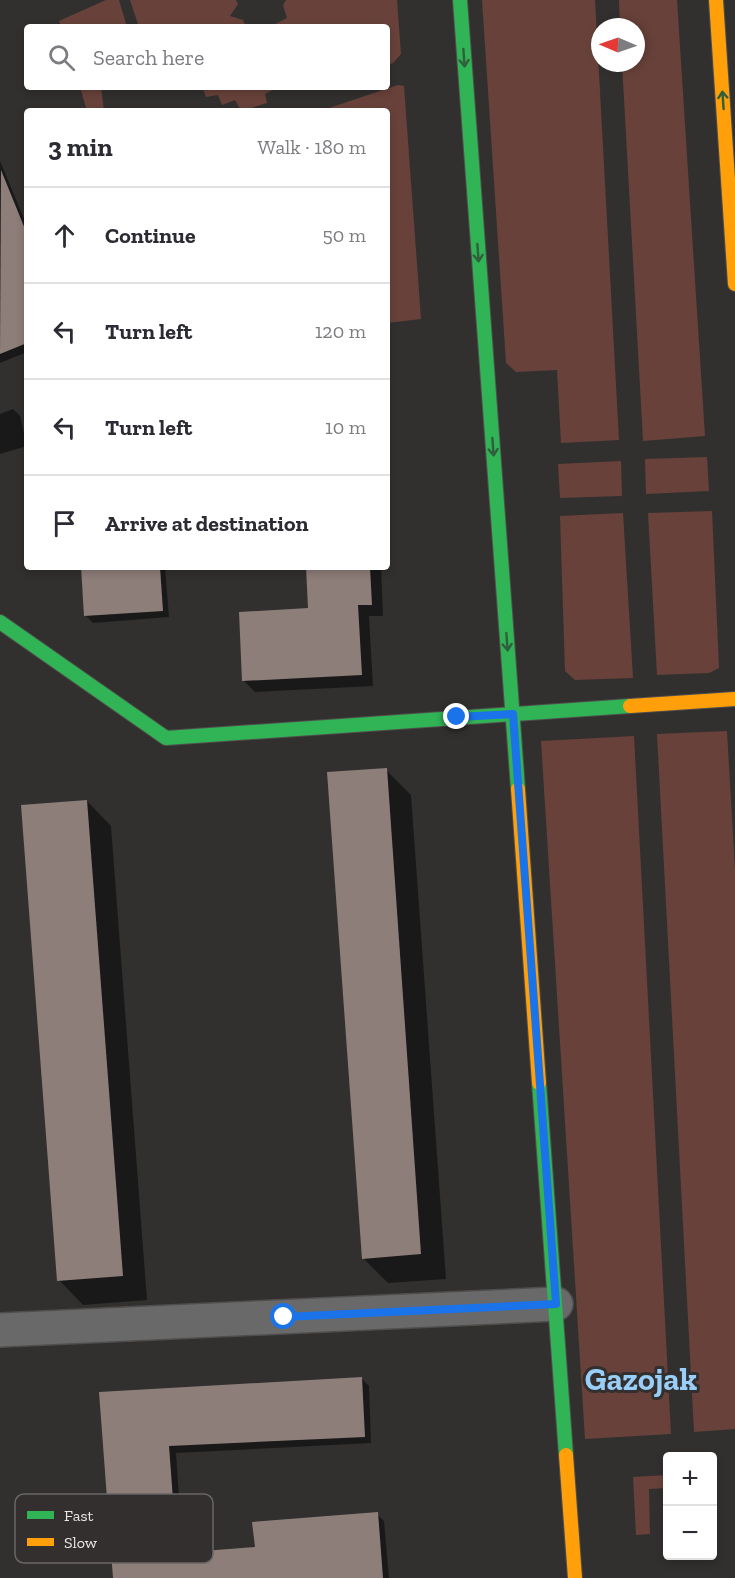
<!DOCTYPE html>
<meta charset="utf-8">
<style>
:root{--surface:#fff;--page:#f7f7f7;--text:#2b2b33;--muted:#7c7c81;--line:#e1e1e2}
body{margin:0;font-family:"Zilla Slab",serif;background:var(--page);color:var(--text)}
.controls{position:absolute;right:18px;bottom:18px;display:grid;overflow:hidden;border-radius:6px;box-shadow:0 3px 9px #0003}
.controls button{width:54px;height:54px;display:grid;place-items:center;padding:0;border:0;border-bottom:2px solid var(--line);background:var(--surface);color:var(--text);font:30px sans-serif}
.compass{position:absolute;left:591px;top:18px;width:54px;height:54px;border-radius:50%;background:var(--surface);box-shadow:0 3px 9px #0003;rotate:272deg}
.stop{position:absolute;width:18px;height:18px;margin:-14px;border:4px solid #1a73e8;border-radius:50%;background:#fff}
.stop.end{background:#1a73e8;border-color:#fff;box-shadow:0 2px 6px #0008}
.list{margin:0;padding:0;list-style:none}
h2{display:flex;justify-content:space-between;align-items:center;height:78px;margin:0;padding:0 24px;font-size:26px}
h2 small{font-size:20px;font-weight:400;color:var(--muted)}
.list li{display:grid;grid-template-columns:39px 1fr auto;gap:18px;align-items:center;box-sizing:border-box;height:96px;padding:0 24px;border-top:2px solid var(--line)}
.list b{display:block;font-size:22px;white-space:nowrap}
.list em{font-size:20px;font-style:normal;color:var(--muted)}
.icon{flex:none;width:33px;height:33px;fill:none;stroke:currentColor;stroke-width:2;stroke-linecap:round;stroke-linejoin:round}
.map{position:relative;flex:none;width:735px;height:1578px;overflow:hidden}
.search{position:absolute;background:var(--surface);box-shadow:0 3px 9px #0003;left:24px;top:24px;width:366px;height:66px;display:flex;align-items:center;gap:15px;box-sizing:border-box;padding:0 21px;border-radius:6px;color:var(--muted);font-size:22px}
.panel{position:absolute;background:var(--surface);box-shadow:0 3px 9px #0003;left:24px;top:108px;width:366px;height:462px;border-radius:6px}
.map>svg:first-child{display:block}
.green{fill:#68423a}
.shadow{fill:#0007}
.building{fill:#8e7e7a}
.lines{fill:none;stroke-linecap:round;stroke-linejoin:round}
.street-casing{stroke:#504e4d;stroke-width:36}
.fast-casing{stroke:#504e4d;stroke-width:16}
.slow-casing{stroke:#504e4d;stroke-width:16}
.street{stroke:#6a6969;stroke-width:33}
.fast{stroke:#30b455;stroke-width:14}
.slow{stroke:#ff9f0a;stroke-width:14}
.oneway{stroke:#315e3c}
.route{stroke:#1a73e8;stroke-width:8}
.labels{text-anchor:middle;stroke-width:6;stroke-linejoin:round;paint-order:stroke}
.town-label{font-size:32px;font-weight:bold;fill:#98cef7;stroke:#322f2e}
.key{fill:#322f2e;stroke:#696666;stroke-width:1.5}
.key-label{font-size:16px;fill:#eae7e7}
</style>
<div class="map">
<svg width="735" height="1578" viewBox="0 0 735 1578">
<rect width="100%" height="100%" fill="#31302f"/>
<!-- green -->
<g class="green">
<polygon points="106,0 119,0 127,27 61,27 59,21"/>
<polygon points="130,0 236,0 238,4 230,16 243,20 246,27 139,27"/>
<polygon points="286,0 397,0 401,54 393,63 387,65 387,27 276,27 275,24 287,18 283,5"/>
<polygon points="482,0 595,0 619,440 561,443 557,370 516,372 506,363"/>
<polygon points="619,0 677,0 705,436 643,441 622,63 636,63 636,27 620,27"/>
<polygon points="398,85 404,86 421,319 387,323 387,111 320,111"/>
<polygon points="80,87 101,87 104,111 87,111"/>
<polygon points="202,87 278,87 265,94 267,103 241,111 235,100 222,105 218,95 206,97"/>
<polygon points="707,457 709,491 646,494 645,459"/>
<polygon points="621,461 622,496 560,498 558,464"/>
<polygon points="712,511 719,668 709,673 657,675 648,513"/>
<polygon points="623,513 633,678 575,680 565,671 560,516"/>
<polygon points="727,731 735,870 735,1429 694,1432 657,734"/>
<polygon points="634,736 671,1434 585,1439 541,741"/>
<polygon points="667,1475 667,1488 649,1489 650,1534 636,1535 633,1477"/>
</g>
<!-- shadow -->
<g class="shadow">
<polygon points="0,161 27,226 27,352 0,363"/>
<polygon points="13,409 20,416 27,446 0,454 0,414"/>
<polygon points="82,567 165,567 169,617 93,623 86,616"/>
<polygon points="307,567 381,567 383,616 369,616 373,686 255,692 244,681 309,609"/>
<polygon points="386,770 411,795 446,1279 388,1283 363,1258"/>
<polygon points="87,801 111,826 147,1300 83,1305 59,1280"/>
<polygon points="362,1379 369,1386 371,1443 176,1453 183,1554 256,1549 377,1514 384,1521 389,1578 114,1578 101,1393"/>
</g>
<!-- building -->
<g class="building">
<polygon points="1,170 27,234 27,343 0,354"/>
<polygon points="81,567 160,567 163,611 84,616"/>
<polygon points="306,567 370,567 372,605 358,605 362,675 242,681 239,612 308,608"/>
<polygon points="387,768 421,1254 362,1259 327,772"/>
<polygon points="87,800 123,1276 57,1281 21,805"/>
<polygon points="362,1377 365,1437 169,1446 177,1553 255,1547 252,1522 378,1512 383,1578 113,1578 99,1392"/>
</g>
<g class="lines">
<defs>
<polyline id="street" points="0,1330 556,1304"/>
<g id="fast">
<polyline points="460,0 518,789"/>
<polyline points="0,622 166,738 630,706"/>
<polyline points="539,1083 566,1455"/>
</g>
<g id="slow">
<polyline points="716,0 735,284"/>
<polyline points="630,706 735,699"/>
<polyline points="518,789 539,1083"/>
<polyline points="566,1455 575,1578"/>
</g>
</defs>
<!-- street casing -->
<use href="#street" class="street-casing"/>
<!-- fast casing -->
<use href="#fast" class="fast-casing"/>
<!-- slow casing -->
<use href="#slow" class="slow-casing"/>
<!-- street -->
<use href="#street" class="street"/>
<!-- fast -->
<use href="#fast" class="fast"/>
<!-- slow -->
<use href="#slow" class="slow"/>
</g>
<!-- one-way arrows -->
<defs><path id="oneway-shaft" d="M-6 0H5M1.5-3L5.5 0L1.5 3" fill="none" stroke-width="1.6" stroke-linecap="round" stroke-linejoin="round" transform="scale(1.5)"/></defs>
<g class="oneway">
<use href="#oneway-shaft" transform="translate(464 58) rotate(86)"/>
<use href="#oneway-shaft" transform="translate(723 100) rotate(-94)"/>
<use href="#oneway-shaft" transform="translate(478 253) rotate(86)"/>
<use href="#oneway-shaft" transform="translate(493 447) rotate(86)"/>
<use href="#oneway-shaft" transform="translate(507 642) rotate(86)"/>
</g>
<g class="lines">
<!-- route -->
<polyline class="route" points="284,1317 556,1304 513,714 457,717"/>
</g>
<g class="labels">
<!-- town labels -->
<g class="town-label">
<text x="641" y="1390">Gazojak</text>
</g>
</g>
<!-- legend -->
<rect x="15" y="1494" width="198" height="69" rx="9" class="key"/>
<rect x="27" y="1511" width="27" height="8" fill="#30b455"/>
<rect x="27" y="1538" width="27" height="8" fill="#ff9f0a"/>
<g class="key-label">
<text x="64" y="1521">Fast</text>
<text x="64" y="1548">Slow</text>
</g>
</svg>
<div class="controls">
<button>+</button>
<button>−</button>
</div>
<svg class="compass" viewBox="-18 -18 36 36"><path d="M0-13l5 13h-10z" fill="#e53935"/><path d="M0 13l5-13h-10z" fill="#7c7c81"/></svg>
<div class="stop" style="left:284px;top:1317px"></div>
<div class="stop end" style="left:457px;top:717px"></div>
<div class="search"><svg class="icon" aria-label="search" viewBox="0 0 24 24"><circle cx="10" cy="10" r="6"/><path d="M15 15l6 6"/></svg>Search here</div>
<section class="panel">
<h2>3 min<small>Walk · 180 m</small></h2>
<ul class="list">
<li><svg class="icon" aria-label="ahead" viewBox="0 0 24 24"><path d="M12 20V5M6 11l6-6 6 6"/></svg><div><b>Continue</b></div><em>50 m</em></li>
<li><svg class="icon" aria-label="left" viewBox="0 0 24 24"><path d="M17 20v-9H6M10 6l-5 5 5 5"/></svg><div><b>Turn left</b></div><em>120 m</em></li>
<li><svg class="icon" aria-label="left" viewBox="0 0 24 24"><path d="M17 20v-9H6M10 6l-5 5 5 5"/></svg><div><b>Turn left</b></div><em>10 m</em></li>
<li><svg class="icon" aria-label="arrive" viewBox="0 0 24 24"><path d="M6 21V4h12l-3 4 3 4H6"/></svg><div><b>Arrive at destination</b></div></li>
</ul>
</section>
</div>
